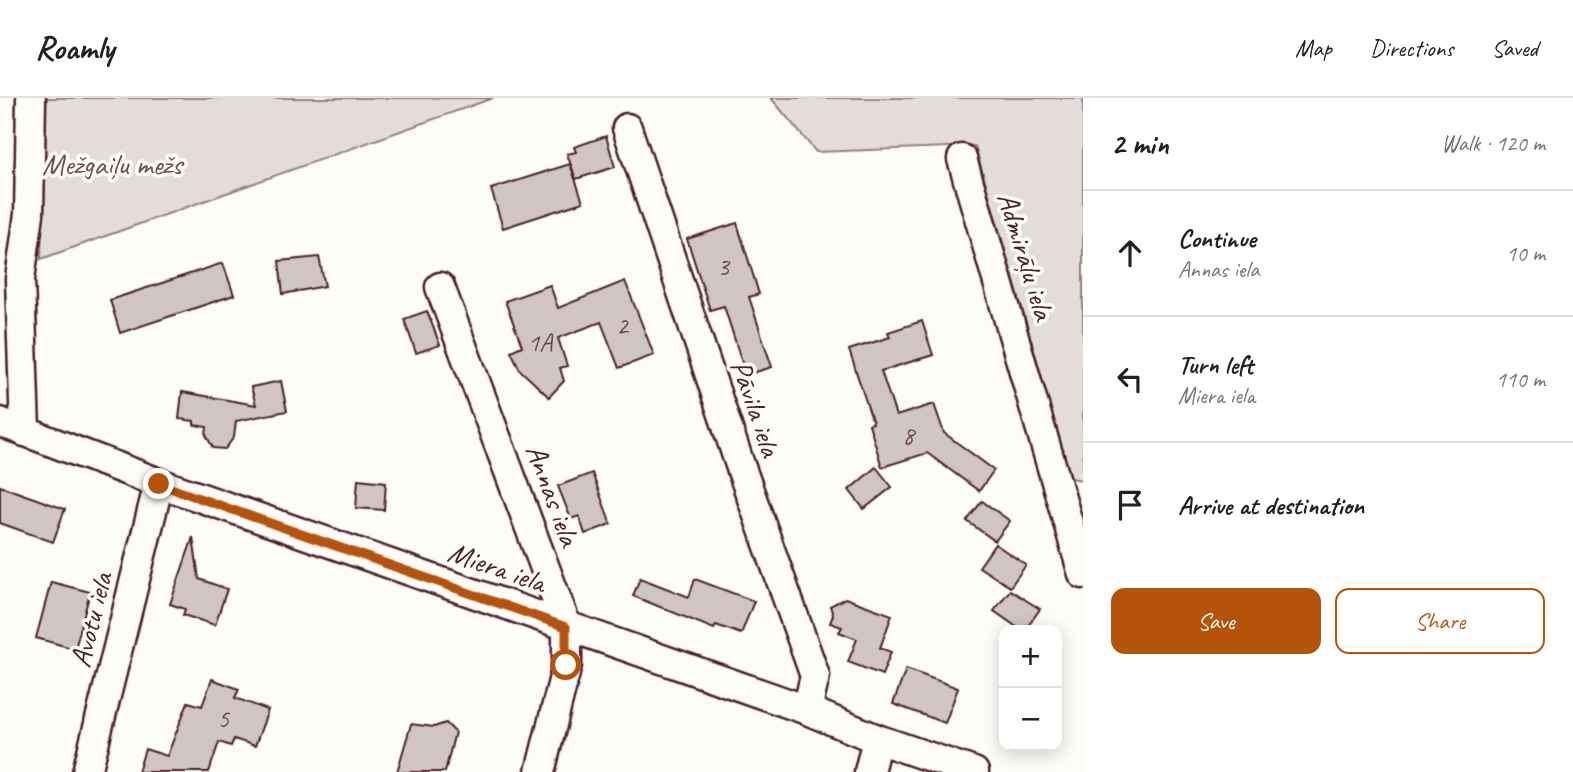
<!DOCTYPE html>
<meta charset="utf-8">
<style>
:root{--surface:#fff;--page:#f6f6f6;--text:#202124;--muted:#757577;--line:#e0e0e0;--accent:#b45309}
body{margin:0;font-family:Caveat,sans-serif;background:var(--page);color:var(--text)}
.controls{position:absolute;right:21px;bottom:21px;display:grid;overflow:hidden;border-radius:14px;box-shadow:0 4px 18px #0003}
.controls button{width:63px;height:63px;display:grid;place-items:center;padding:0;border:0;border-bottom:2px solid var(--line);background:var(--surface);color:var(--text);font:35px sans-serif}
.stop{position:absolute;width:21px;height:21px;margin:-16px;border:5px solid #b45309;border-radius:50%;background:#fff}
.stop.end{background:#b45309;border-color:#fff;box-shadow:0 2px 7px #0008}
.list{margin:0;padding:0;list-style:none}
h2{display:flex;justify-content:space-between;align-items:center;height:91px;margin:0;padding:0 28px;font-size:30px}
h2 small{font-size:23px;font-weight:400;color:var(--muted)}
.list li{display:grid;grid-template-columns:46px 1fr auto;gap:21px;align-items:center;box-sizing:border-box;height:126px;padding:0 28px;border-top:2px solid var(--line)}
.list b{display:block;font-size:26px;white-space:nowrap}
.list p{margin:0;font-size:23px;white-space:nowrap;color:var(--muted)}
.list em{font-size:23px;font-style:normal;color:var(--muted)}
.actions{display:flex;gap:14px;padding:21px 28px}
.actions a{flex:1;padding:16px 0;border:2px solid var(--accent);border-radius:14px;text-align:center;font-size:24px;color:var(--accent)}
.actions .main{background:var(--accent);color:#fff}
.icon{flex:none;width:38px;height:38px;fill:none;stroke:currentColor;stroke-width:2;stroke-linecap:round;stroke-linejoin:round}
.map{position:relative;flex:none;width:1083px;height:674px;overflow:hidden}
header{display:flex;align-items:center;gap:42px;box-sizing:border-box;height:98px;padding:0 35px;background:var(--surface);border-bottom:2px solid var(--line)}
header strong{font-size:33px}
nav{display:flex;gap:38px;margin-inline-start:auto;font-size:24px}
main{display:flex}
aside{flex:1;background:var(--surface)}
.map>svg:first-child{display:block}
.green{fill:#e3dcda;stroke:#967e82;stroke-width:2}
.building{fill:#d0c5c4;stroke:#4a1f2b;stroke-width:2}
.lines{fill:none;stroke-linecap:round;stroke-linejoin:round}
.street-casing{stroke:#4a1f2b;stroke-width:33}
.street{stroke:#fdfcf7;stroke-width:28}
.route{stroke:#b45309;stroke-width:9}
.labels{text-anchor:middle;stroke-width:7;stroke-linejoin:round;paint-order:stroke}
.number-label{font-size:26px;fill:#6c4851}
.park-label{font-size:30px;fill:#704e57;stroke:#fdfcf7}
.street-label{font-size:30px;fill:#4a1f2b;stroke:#fdfcf7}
</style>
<header>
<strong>Roamly</strong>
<nav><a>Map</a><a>Directions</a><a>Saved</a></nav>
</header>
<main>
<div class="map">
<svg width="1083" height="674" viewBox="0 0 1083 674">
<rect width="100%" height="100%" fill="#fdfcf7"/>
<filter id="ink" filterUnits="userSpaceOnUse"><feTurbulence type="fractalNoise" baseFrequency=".0143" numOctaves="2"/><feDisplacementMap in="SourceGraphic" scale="14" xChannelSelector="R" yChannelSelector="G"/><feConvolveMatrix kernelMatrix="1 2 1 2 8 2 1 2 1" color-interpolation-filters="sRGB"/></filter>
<g filter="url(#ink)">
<!-- green -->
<g class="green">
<polygon points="45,0 493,0 41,161"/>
<polygon points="771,0 1083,0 1083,382 1071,380 975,48 816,54"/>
</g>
<!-- building -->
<g class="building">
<polygon points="606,38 615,69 576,81 567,56 576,54 574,49"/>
<polygon points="570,66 583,104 503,130 491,91"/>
<polygon points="737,125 759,196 749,199 772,269 746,277 724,208 710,212 687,141"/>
<polygon points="319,159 325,188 283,196 279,163"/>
<polygon points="223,165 234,197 120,235 110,202"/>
<polygon points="625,183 654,257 619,270 601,224 558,240 567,268 560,270 564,283 549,299 520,272 511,253 522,248 505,203 550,187 558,210"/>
<polygon points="427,213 440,247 416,255 404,221"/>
<polygon points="922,223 933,257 881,273 896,318 934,306 944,335 994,372 979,393 927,355 882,369 869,326 873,325 849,252 890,239 888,234"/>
<polygon points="281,283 287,313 236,323 234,339 225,351 213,350 206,337 207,329 194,327 194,323 179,321 182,294 256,307 251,289"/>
<polygon points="876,369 892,389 864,411 849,392"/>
<polygon points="592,375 611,426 585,436 579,418 571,421 558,388"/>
<polygon points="358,381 386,384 384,412 356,410"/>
<polygon points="0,388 65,411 53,444 0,425"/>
<polygon points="982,403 1010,423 995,443 967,423"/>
<polygon points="193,439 199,481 227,491 215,527 183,517 185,511 170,506"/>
<polygon points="995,446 1026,467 1010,489 979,469"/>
<polygon points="640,480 689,499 695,481 754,503 741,536 716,527 714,531 633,498"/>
<polygon points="51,484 90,494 75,551 36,540"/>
<polygon points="1010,492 1040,511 1025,532 1021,532 994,513"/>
<polygon points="845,500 892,517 880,550 891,554 882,577 848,564 857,541 839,534 842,529 830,525 833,517 830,508"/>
<polygon points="906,571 958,590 945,625 893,606"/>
<polygon points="212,581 239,591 235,600 268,612 255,648 234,641 231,648 219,644 209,674 138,674 145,651 167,658 188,604 202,608"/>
<polygon points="446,625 455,634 445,674 397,674 411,626 434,629"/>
</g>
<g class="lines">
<defs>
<g id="street">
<polyline points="627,30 739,364 815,578 807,612"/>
<polyline points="962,61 1083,476"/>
<polyline points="440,189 567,529 567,567 540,674"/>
<polyline points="0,324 159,385 807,612 877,641 974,674"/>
<polyline points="25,334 20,181 29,116 31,0"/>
<polyline points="87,674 159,385"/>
<polyline points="869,674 877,641"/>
</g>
</defs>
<!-- street casing -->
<use href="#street" class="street-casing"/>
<!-- street -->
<use href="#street" class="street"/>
</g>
</g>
<g class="lines" filter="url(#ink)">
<!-- route -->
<polyline class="route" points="159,386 566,529 566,567"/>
</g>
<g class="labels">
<!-- number labels -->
<g class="number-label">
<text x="723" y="177">3</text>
<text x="622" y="236">2</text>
<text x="540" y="253">1A</text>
<text x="908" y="346">8</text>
<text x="223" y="629">5</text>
</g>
<!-- park labels -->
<g class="park-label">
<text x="112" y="76">Mežgaiļu mežs</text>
</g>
<!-- street labels -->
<g class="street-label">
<text transform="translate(1026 158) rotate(73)" y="10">Admirāļu iela</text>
<text transform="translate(756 310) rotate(71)" y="10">Pāvila iela</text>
<text transform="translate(553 397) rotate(70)" y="10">Annas iela</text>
<text transform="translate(497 469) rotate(19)" y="10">Miera iela</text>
<text transform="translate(91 522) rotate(-76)" y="10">Avotu iela</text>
</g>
</g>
</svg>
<div class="controls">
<button>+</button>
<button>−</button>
</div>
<div class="stop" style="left:566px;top:567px"></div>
<div class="stop end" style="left:159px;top:386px"></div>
</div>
<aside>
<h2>2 min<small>Walk · 120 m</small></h2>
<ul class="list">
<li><svg class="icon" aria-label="ahead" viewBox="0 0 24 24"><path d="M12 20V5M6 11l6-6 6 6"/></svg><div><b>Continue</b><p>Annas iela</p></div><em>10 m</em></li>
<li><svg class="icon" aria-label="left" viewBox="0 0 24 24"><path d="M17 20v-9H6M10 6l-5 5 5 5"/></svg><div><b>Turn left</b><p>Miera iela</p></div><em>110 m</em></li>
<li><svg class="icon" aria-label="arrive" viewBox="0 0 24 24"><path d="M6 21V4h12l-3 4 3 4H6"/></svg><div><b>Arrive at destination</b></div></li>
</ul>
<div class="actions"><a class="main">Save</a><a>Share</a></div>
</aside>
</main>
